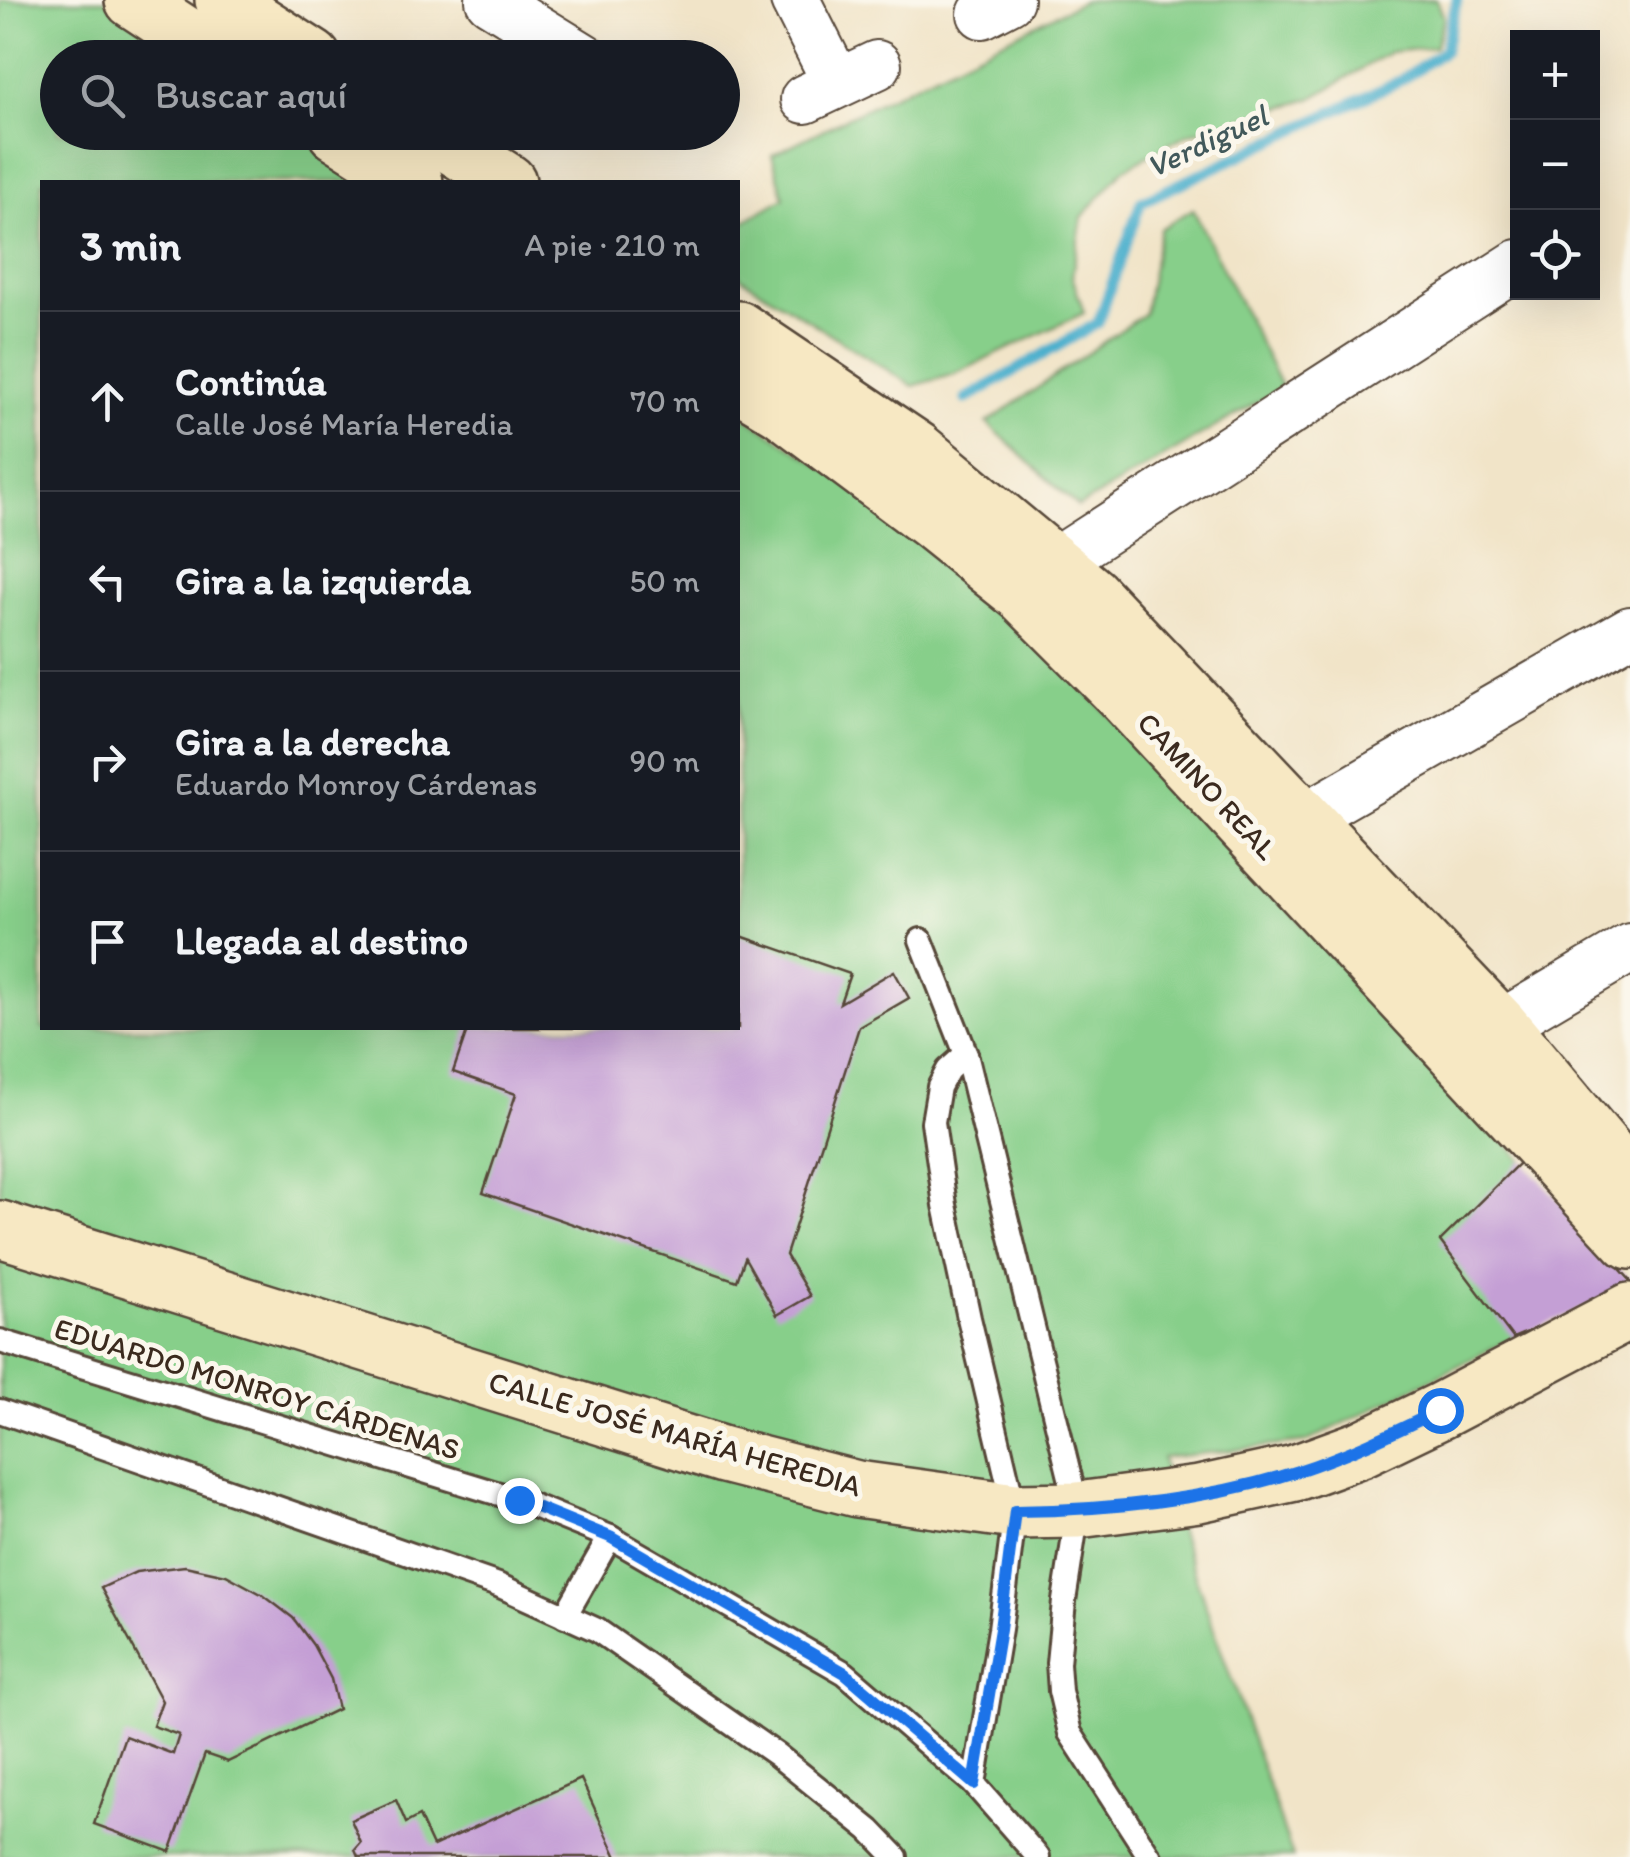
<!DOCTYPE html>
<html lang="es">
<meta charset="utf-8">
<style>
:root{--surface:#171b24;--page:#20242c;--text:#f1f3f6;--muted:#9ea1a6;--line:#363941}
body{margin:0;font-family:Itim,sans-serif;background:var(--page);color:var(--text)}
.controls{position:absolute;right:30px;top:30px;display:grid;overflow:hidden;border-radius:0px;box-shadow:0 10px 40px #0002}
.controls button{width:90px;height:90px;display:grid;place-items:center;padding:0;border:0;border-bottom:2px solid var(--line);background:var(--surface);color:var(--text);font:50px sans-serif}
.stop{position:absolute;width:30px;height:30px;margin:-22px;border:8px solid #1a73e8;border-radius:50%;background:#fff}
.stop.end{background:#1a73e8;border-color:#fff;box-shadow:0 2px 10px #0008}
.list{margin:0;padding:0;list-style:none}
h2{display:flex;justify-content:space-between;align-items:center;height:130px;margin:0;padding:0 40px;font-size:42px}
h2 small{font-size:32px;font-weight:400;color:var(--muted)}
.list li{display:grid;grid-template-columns:65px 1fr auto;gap:30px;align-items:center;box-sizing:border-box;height:180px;padding:0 40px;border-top:2px solid var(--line)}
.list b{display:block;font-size:38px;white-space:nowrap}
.list p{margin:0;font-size:32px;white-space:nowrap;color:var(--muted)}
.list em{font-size:32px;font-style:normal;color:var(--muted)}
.icon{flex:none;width:55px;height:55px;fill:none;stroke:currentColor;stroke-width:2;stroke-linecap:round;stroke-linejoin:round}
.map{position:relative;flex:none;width:1630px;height:1857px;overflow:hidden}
.search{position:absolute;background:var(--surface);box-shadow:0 10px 40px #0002;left:40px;top:40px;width:700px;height:110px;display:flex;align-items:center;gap:25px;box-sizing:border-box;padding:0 35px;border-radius:55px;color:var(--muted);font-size:38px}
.panel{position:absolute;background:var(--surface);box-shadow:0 10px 40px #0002;left:40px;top:180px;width:700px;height:850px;border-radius:0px}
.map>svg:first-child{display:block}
.green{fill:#87cf8a;stroke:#617c54;stroke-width:2.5}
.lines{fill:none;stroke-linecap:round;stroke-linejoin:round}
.stream{stroke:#4eb0cd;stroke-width:11}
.building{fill:#c49fd5}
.service-casing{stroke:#564638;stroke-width:28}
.minor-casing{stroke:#564638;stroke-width:52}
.secondary-casing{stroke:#564638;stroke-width:60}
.service{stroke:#fff;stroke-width:22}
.minor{stroke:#fff;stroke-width:48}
.secondary{stroke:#f7e8c3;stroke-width:55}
.route{stroke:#1a73e8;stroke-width:12}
.labels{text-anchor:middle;stroke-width:10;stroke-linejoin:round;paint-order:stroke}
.street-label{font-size:30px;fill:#3b2a1e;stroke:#fbf7ec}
.water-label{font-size:32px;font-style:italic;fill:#42595b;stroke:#fbf7ec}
</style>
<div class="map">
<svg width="1630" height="1857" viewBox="0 0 1630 1857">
<rect width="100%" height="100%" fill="#fbf7ec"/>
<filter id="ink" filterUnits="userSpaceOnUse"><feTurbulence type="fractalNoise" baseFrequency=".01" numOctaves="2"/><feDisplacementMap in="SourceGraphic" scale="20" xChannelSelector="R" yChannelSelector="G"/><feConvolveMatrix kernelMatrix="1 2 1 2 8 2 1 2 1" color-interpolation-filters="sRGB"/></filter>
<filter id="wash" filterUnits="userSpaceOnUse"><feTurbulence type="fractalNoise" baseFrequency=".0048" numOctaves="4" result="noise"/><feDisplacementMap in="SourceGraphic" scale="40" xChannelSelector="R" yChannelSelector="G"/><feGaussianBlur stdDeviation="2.25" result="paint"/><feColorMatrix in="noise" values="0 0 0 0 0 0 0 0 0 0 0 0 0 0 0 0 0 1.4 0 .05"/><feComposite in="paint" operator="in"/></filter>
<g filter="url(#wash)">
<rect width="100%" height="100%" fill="#f1e4c8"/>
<!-- green -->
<g class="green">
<polygon points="0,0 105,0 188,57 58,58 58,132 296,133 368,182 42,182 42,1028 738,1028 738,412 858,490 1048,649 1522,1160 1513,1338 1306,1442 1162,1458 1173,1512 1293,1857 0,1857"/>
<polygon points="1085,0 1437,0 1444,18 1435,47 1390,52 1311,99 1188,134 1124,169 1082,217 1072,276 1084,313 955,374 913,386 738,276 738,225 784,198 772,155"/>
<polygon points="1193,209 1282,388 1078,507 987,423 1144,314 1160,229"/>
</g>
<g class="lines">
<!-- stream -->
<polyline class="stream" points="966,399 1098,323 1141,202 1401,80 1444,51 1457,0"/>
</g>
<g id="blocks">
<!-- building -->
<g class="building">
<polygon points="738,935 850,974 840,1003 894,971 909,998 859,1027 786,1255 810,1296 777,1315 745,1258 737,1281 483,1193 516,1094 453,1072 468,1028 738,1028"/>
<polygon points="1522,1160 1630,1280 1630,1288 1513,1338 1440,1241"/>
<polygon points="185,1566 226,1575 263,1595 293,1618 313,1645 331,1679 338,1709 228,1762 205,1754 170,1852 94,1824 125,1736 173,1754 179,1735 153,1726 162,1701 101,1588 136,1572"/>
<polygon points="581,1779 617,1857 358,1857 355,1850 361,1843 351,1820 396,1800 406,1823 419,1816 433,1846"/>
</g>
</g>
</g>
<g filter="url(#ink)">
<use href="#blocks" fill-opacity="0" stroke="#564638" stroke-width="2.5"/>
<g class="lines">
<defs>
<g id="service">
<polyline points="921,940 966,1054 1078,1510 1064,1601 1058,1663 1060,1691 1070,1733 1150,1857"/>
<polyline points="966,1054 948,1070 939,1087 933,1122 945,1205 969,1318 1015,1511 1000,1629 974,1784"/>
<polyline points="0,1341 519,1500 610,1537 845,1673 974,1784 1038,1857"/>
<polyline points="0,1411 498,1585 597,1630 777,1755 870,1830 896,1857"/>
<polyline points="565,1616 610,1537"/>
</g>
<g id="minor">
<polyline points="490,0 584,58"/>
<polyline points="795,0 837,83"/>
<polyline points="982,14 1009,0"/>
<polyline points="805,99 877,65"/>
<polyline points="1056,562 1518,264"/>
<polyline points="1304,818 1630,631"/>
<polyline points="1500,1025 1630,948"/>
</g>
<g id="secondary">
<polyline points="133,0 221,58"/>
<polyline points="223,0 313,58"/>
<polyline points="336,132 415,182"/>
<polyline points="430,132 508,182"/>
<polyline points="738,329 916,449 1091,594 1500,1025 1630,1180"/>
<polyline points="738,383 781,409 932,522 1023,595 1121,693 1630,1241"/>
<polyline points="0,1229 724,1455 857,1489 1015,1511 1078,1510 1199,1494 1295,1473 1361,1449 1440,1411 1630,1311"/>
</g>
</defs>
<!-- service casing -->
<use href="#service" class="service-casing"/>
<!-- minor casing -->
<use href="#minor" class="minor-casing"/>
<!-- secondary casing -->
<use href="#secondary" class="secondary-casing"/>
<!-- service -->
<use href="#service" class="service"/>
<!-- minor -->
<use href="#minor" class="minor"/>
<!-- secondary -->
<use href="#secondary" class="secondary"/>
</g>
</g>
<g class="lines" filter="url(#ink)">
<!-- route -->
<path class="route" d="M 519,1500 L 610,1537 L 845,1673 L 974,1784 L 1000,1629 L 1015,1511 C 1108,1510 1208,1500 1298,1471 C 1347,1455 1393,1433 1440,1410"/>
</g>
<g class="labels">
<!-- street labels -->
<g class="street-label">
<text transform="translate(1207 786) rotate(47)" y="10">CAMINO REAL</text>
<text transform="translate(257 1389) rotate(17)" y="10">EDUARDO MONROY CÁRDENAS</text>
<text transform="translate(675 1434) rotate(16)" y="10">CALLE JOSÉ MARÍA HEREDIA</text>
</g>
<!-- water labels -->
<g class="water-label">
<text transform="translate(1207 141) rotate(-25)" y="11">Verdiguel</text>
</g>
</g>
</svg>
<div class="controls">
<button>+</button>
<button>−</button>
<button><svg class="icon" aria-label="locate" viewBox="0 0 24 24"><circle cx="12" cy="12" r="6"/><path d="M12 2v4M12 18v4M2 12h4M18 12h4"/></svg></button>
</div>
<div class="stop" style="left:1440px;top:1410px"></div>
<div class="stop end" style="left:519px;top:1500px"></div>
<div class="search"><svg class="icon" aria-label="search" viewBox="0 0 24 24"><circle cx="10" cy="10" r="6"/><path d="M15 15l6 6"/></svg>Buscar aquí</div>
<section class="panel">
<h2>3 min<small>A pie · 210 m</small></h2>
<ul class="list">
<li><svg class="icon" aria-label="ahead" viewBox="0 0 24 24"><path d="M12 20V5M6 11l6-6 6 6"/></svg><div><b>Continúa</b><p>Calle José María Heredia</p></div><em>70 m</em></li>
<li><svg class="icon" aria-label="left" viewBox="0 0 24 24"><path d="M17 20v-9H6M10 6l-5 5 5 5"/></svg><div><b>Gira a la izquierda</b></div><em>50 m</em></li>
<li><svg class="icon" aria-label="right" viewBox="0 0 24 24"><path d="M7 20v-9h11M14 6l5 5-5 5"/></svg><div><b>Gira a la derecha</b><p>Eduardo Monroy Cárdenas</p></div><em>90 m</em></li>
<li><svg class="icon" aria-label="arrive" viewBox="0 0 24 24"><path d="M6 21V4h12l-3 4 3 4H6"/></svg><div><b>Llegada al destino</b></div></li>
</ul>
</section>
</div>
